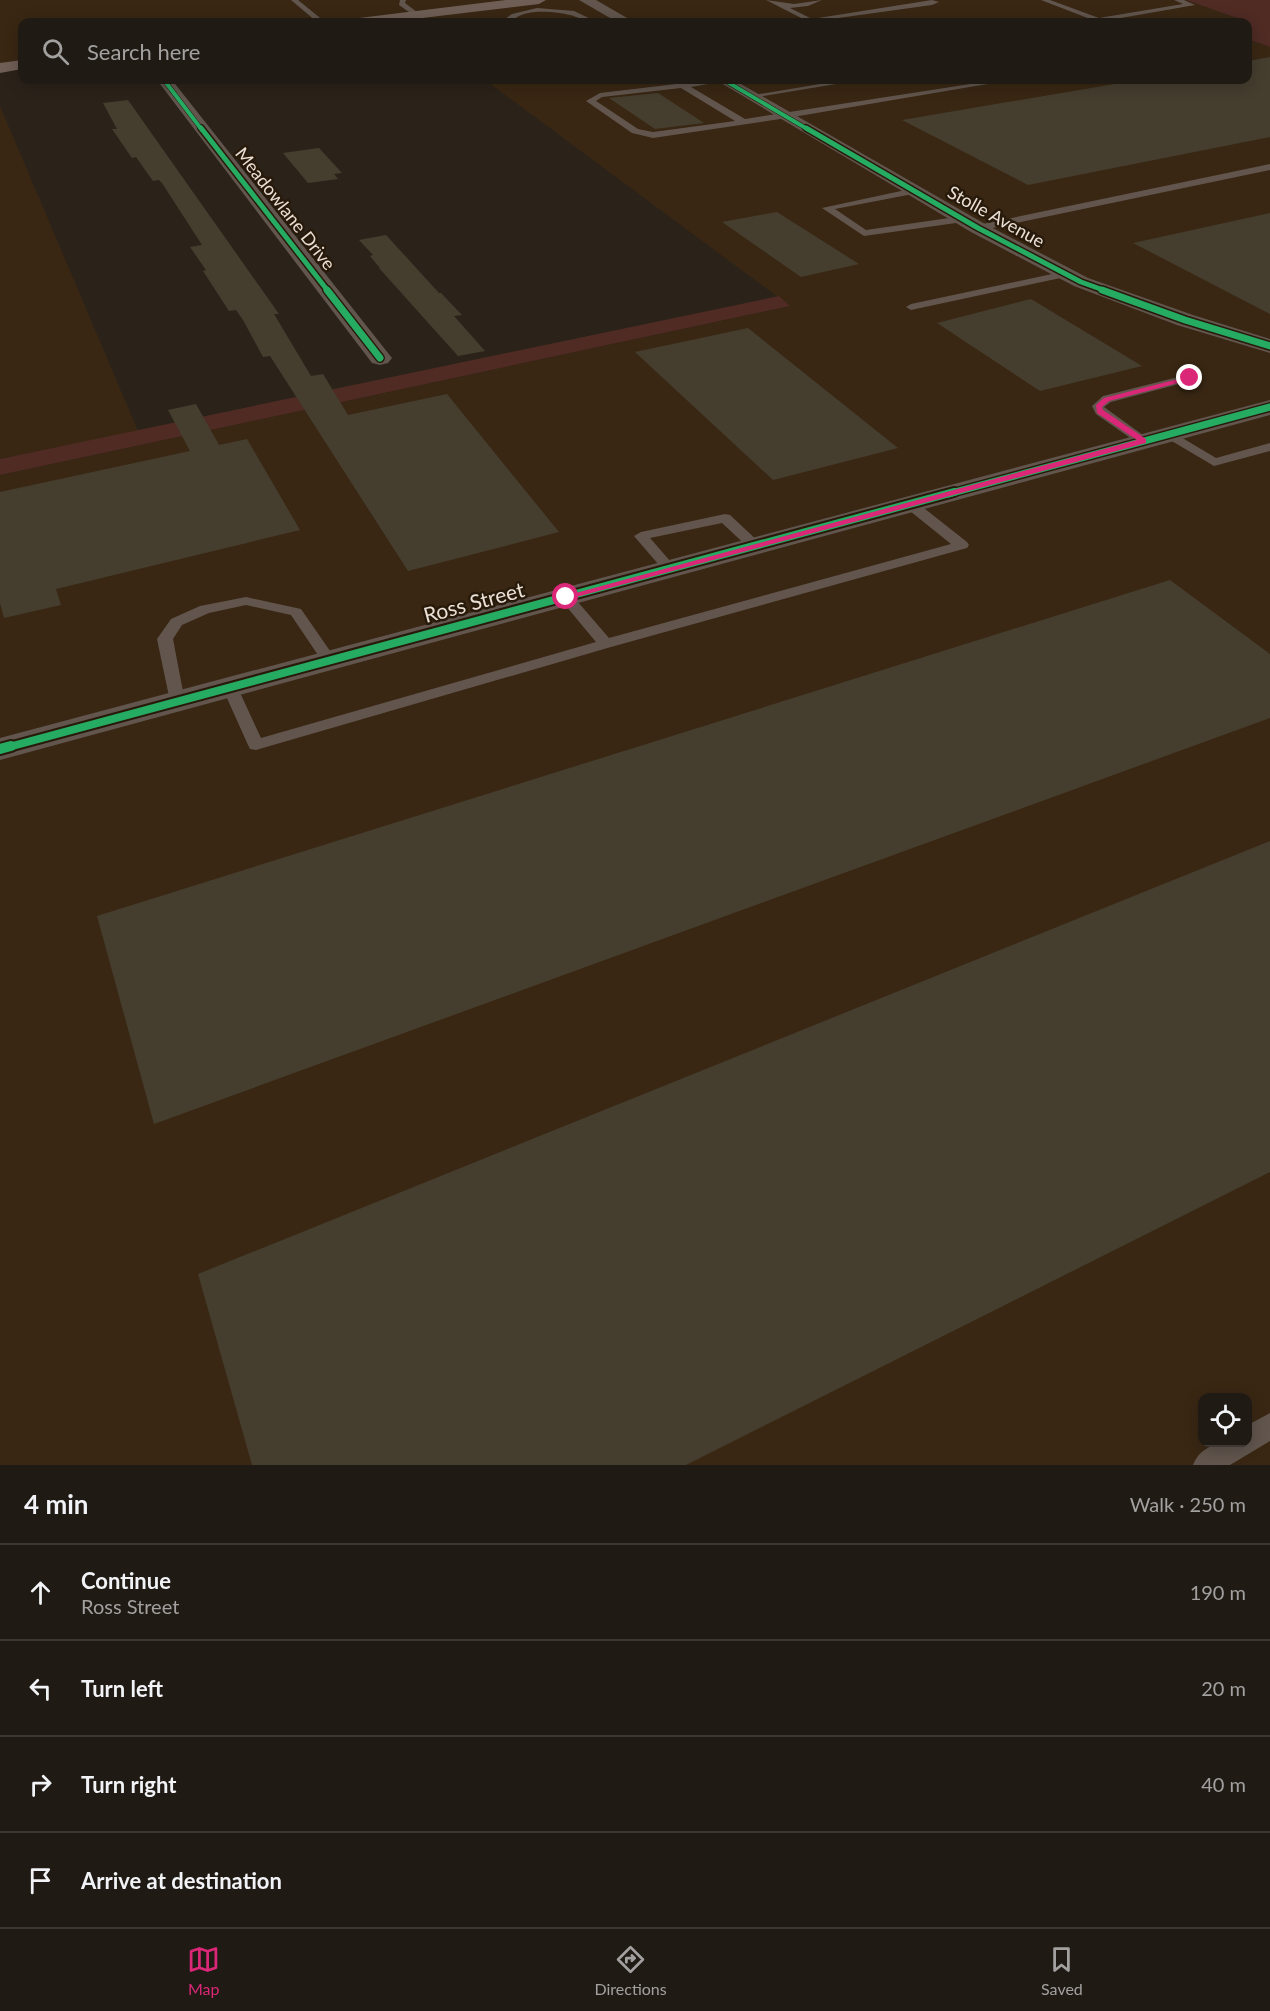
<!DOCTYPE html>
<meta charset="utf-8">
<style>
:root{--surface:#201a14;--page:#2d2722;--text:#f1f3f6;--muted:#a2a1a0;--line:#3d3834;--accent:#db2777}
body{margin:0;font-family:Lato,sans-serif;background:var(--page);color:var(--text)}
.controls{position:absolute;right:18px;bottom:18px;display:grid;overflow:hidden;border-radius:12px;box-shadow:0 3px 15px #0003}
.controls button{width:54px;height:54px;display:grid;place-items:center;padding:0;border:0;border-bottom:2px solid var(--line);background:var(--surface);color:var(--text);font:30px sans-serif}
.stop{position:absolute;width:18px;height:18px;margin:-14px;border:4px solid #db2777;border-radius:50%;background:#fff}
.stop.end{background:#db2777;border-color:#fff;box-shadow:0 2px 6px #0008}
.list{margin:0;padding:0;list-style:none}
h2{display:flex;justify-content:space-between;align-items:center;height:78px;margin:0;padding:0 24px;font-size:26px}
h2 small{font-size:20px;font-weight:400;color:var(--muted)}
.list li{display:grid;grid-template-columns:39px 1fr auto;gap:18px;align-items:center;box-sizing:border-box;height:96px;padding:0 24px;border-top:2px solid var(--line)}
.list b{display:block;font-size:22px;white-space:nowrap}
.list p{margin:0;font-size:20px;white-space:nowrap;color:var(--muted)}
.list em{font-size:20px;font-style:normal;color:var(--muted)}
.icon{flex:none;width:33px;height:33px;fill:none;stroke:currentColor;stroke-width:2;stroke-linecap:round;stroke-linejoin:round}
.map{position:relative;flex:none;width:1270px;height:1465px;overflow:hidden}
.search{position:absolute;background:var(--surface);box-shadow:0 3px 15px #0003;left:18px;right:18px;top:18px;height:66px;display:flex;align-items:center;gap:15px;box-sizing:border-box;padding:0 21px;border-radius:12px;color:var(--muted);font-size:22px}
.sheet{height:462px;background:var(--surface)}
nav{display:flex;justify-content:space-around;align-items:center;box-sizing:border-box;height:84px;border-top:2px solid var(--line);background:var(--surface);font-size:16px;color:var(--muted)}
nav a{display:grid;justify-items:center;gap:3px}
nav .on{color:var(--accent)}
.map>svg:first-child{display:block}
.built{fill:#392713;fill-rule:evenodd}
.green{fill:#4f2b24}
.building{fill:#453e2f}
.lines{fill:none;stroke-linecap:round;stroke-linejoin:round}
.lane{fill:#61554d;fill-rule:evenodd}
.street{fill:#61554d;fill-rule:evenodd}
.secondary{fill:#6e5e56;fill-rule:evenodd}
.cycleway-far4-casing{stroke:#281a0a;stroke-width:5}
.cycleway-far3-casing{stroke:#281a0a;stroke-width:8}
.cycleway-far2-casing{stroke:#281a0a;stroke-width:10}
.cycleway-far1-casing{stroke:#281a0a;stroke-width:12}
.cycleway-casing{stroke:#281a0a;stroke-width:14}
.cycleway-far4{stroke:#26ab63;stroke-width:4}
.cycleway-far3{stroke:#26ab63;stroke-width:5}
.cycleway-far2{stroke:#26ab63;stroke-width:7}
.cycleway-far1{stroke:#26ab63;stroke-width:8}
.cycleway{stroke:#26ab63;stroke-width:10}
.route{fill:#db2777}
.labels{text-anchor:middle;stroke-width:5;stroke-linejoin:round;paint-order:stroke}
.far-street-label{font-size:18px;fill:#eae0d6;stroke:#281a0a}
.street-label{font-size:21px;fill:#eae0d6;stroke:#281a0a}
</style>
<div class="map">
<svg width="1270" height="1465" viewBox="0 0 1270 1465">
<rect width="100%" height="100%" fill="#2b231a"/>
<!-- built -->
<g class="built">
<polygon points="0,0 1186,0 1253,23 407,22 400,17 359,22 22,22 22,65 0,68"/>
<path d="M 1248,39 L 1270,47 L 1270,1465 L 0,1465 L 0,475 L 790,306 L 485,80 L 1248,80 ZM 1202,1398 L 1248,1398 L 1248,1442 L 1202,1442 Z"/>
<polygon points="0,106 138,431 0,459"/>
</g>
<!-- green -->
<g class="green">
<polygon points="1186,0 1270,0 1270,47 1248,39 1248,24 1251,23"/>
<polygon points="779,296 790,306 0,475 0,459"/>
</g>
<!-- building -->
<g class="building">
<polygon points="1270,57 1270,137 1028,185 902,120 1138,80 1248,80 1248,61"/>
<polygon points="658,93 704,123 655,129 609,98"/>
<polygon points="128,100 279,314 274,314 311,376 323,374 348,415 447,394 559,532 408,571 270,356 263,357 243,320 236,310 229,311 203,271 206,270 190,247 202,245 162,183 159,180 153,181 136,157 132,158 112,129 117,129 103,103"/>
<polygon points="319,148 342,173 334,174 338,179 308,183 283,153"/>
<polygon points="777,212 859,264 801,277 722,222"/>
<polygon points="1270,213 1270,314 1133,243"/>
<polygon points="386,235 439,293 441,293 462,315 454,316 485,351 458,356 379,268 380,268 370,256 373,255 359,240"/>
<polygon points="1031,299 1142,366 1040,391 937,323"/>
<polygon points="748,328 898,448 773,480 635,352"/>
<polygon points="196,404 219,445 247,439 300,530 56,589 61,605 4,618 0,603 0,492 190,451 168,410"/>
<polygon points="1170,580 1270,654 1270,718 154,1124 97,916"/>
<polygon points="1270,841 1270,1172 686,1465 252,1465 198,1274"/>
</g>
<g class="lines">
<!-- lane -->
<g class="lane">
<polygon points="291,0 298,0 325,22 317,22"/>
<polygon points="400,0 406,0 405,3 430,22 423,22 399,5"/>
<polygon points="766,0 794,4 822,0 808,6 790,8 812,19 932,0 939,2 932,5 809,22"/>
<polygon points="1041,0 1050,0 1099,18 1183,4 1174,0 1184,0 1195,5 1098,22"/>
<path d="M 537,8 L 574,11 L 597,22 C 587,23 579,17 570,15 C 555,11 520,8 512,22 L 502,21 L 512,14 Z"/>
<polygon points="483,18 492,22 457,22"/>
<polygon points="625,19 623,22 601,22"/>
<path d="M 710,80 L 730,80 L 691,87 L 745,119 L 996,80 L 1011,80 L 787,118 L 653,138 L 632,133 L 586,101 L 600,93 ZM 681,88 L 735,121 L 653,132 L 638,129 L 596,101 L 602,97 Z"/>
<polygon points="844,80 860,80 752,98 748,96"/>
<polygon points="1270,164 1270,170 978,231 973,228 978,225"/>
<polygon points="915,188 920,191 918,193 835,209 866,230 963,216 968,219 963,222 864,236 822,208"/>
<polygon points="1066,271 1070,272 1070,276 911,310 906,307 911,304"/>
<polygon points="1190,374 1196,378 1194,380 1111,402 1104,407 1147,438 1149,441 1147,444 1139,444 1096,414 1092,406 1103,396"/>
<polygon points="1169,430 1216,458 1270,443 1270,451 1214,466 1165,437 1163,434 1165,431"/>
<polygon points="910,500 915,501 967,542 969,545 967,548 611,647 256,750 250,749 248,745 222,687 224,684 236,684 261,738 596,642 561,600 559,597 561,594 571,594 609,638 951,544 905,507 903,504 905,501"/>
<polygon points="725,514 730,515 760,543 762,546 760,549 750,549 722,523 650,538 677,569 670,573 665,572 634,536 641,532"/>
<polygon points="246,597 301,609 337,661 334,664 324,664 291,615 246,605 209,613 182,625 173,639 185,702 183,706 171,706 157,639 171,619 200,606"/>
<path d="M 1270,1413 L 1270,1441 L 1230,1465 L 1193,1465 C 1202,1442 1226,1442 1248,1442 L 1248,1425 Z"/>
</g>
<!-- street -->
<g class="street">
<polygon points="579,0 596,0 634,22 617,22"/>
<polygon points="157,80 172,80 388,353 392,358 388,363 380,365 372,363"/>
<polygon points="716,80 734,80 985,224 1088,278 1193,315 1270,339 1270,353 1177,325 1074,286 971,232"/>
<polygon points="1270,400 1270,415 0,760 0,738"/>
</g>
<!-- secondary -->
<g class="secondary">
<polygon points="506,0 546,0 539,4 389,22 352,22 359,18"/>
<polygon points="22,60 22,69 0,73 0,63"/>
</g>
<defs>
<g id="cycleway-far4">
<polyline points="164,80 202,130"/>
<polyline points="724,80 809,130"/>
</g>
<g id="cycleway-far3">
<polyline points="201,128 328,291"/>
<polyline points="806,128 978,228 1081,282 1106,291"/>
</g>
<g id="cycleway-far2">
<polyline points="327,290 380,358"/>
<polyline points="1102,290 1185,320 1270,346"/>
<polyline points="948,494 1270,407"/>
</g>
<polyline id="cycleway-far1" points="5,748 954,492"/>
<polyline id="cycleway" points="0,749 11,746"/>
</defs>
<!-- cycleway-far4 casing -->
<use href="#cycleway-far4" class="cycleway-far4-casing"/>
<!-- cycleway-far3 casing -->
<use href="#cycleway-far3" class="cycleway-far3-casing"/>
<!-- cycleway-far2 casing -->
<use href="#cycleway-far2" class="cycleway-far2-casing"/>
<!-- cycleway-far1 casing -->
<use href="#cycleway-far1" class="cycleway-far1-casing"/>
<!-- cycleway casing -->
<use href="#cycleway" class="cycleway-casing"/>
<!-- cycleway-far4 -->
<use href="#cycleway-far4" class="cycleway-far4"/>
<!-- cycleway-far3 -->
<use href="#cycleway-far3" class="cycleway-far3"/>
<!-- cycleway-far2 -->
<use href="#cycleway-far2" class="cycleway-far2"/>
<!-- cycleway-far1 -->
<use href="#cycleway-far1" class="cycleway-far1"/>
<!-- cycleway -->
<use href="#cycleway" class="cycleway"/>
</g>
<!-- route -->
<polygon class="route" points="1190,376 1193,379 1109,401 1102,407 1103,410 1146,439 1146,443 569,599 561,597 1137,440 1097,413 1096,405 1104,398"/>
<g class="labels">
<!-- far-street labels -->
<g class="far-street-label">
<text transform="translate(285 209) rotate(52)" y="6">Meadowlane Drive</text>
<text transform="translate(996 217) rotate(29)" y="6">Stolle Avenue</text>
</g>
<!-- street labels -->
<g class="street-label">
<text transform="translate(474 603) rotate(-15)" y="7">Ross Street</text>
</g>
</g>
</svg>
<div class="controls">
<button><svg class="icon" aria-label="locate" viewBox="0 0 24 24"><circle cx="12" cy="12" r="6"/><path d="M12 2v4M12 18v4M2 12h4M18 12h4"/></svg></button>
</div>
<div class="stop" style="left:566px;top:597px"></div>
<div class="stop end" style="left:1190px;top:378px"></div>
<div class="search"><svg class="icon" aria-label="search" viewBox="0 0 24 24"><circle cx="10" cy="10" r="6"/><path d="M15 15l6 6"/></svg>Search here</div>
</div>
<section class="sheet">
<h2>4 min<small>Walk · 250 m</small></h2>
<ul class="list">
<li><svg class="icon" aria-label="ahead" viewBox="0 0 24 24"><path d="M12 20V5M6 11l6-6 6 6"/></svg><div><b>Continue</b><p>Ross Street</p></div><em>190 m</em></li>
<li><svg class="icon" aria-label="left" viewBox="0 0 24 24"><path d="M17 20v-9H6M10 6l-5 5 5 5"/></svg><div><b>Turn left</b></div><em>20 m</em></li>
<li><svg class="icon" aria-label="right" viewBox="0 0 24 24"><path d="M7 20v-9h11M14 6l5 5-5 5"/></svg><div><b>Turn right</b></div><em>40 m</em></li>
<li><svg class="icon" aria-label="arrive" viewBox="0 0 24 24"><path d="M6 21V4h12l-3 4 3 4H6"/></svg><div><b>Arrive at destination</b></div></li>
</ul>
</section>
<nav>
<a class="on"><svg class="icon" aria-label="map" viewBox="0 0 24 24"><path d="M3 6l6-2 6 2 6-2v14l-6 2-6-2-6 2zM9 4v14M15 6v14"/></svg>Map</a>
<a><svg class="icon" aria-label="directions" viewBox="0 0 24 24"><path d="M12 3l9 9-9 9-9-9zM9 14v-3h6M13 9l2 2-2 2"/></svg>Directions</a>
<a><svg class="icon" aria-label="saved" viewBox="0 0 24 24"><path d="M7 4h10v16l-5-4-5 4z"/></svg>Saved</a>
</nav>
